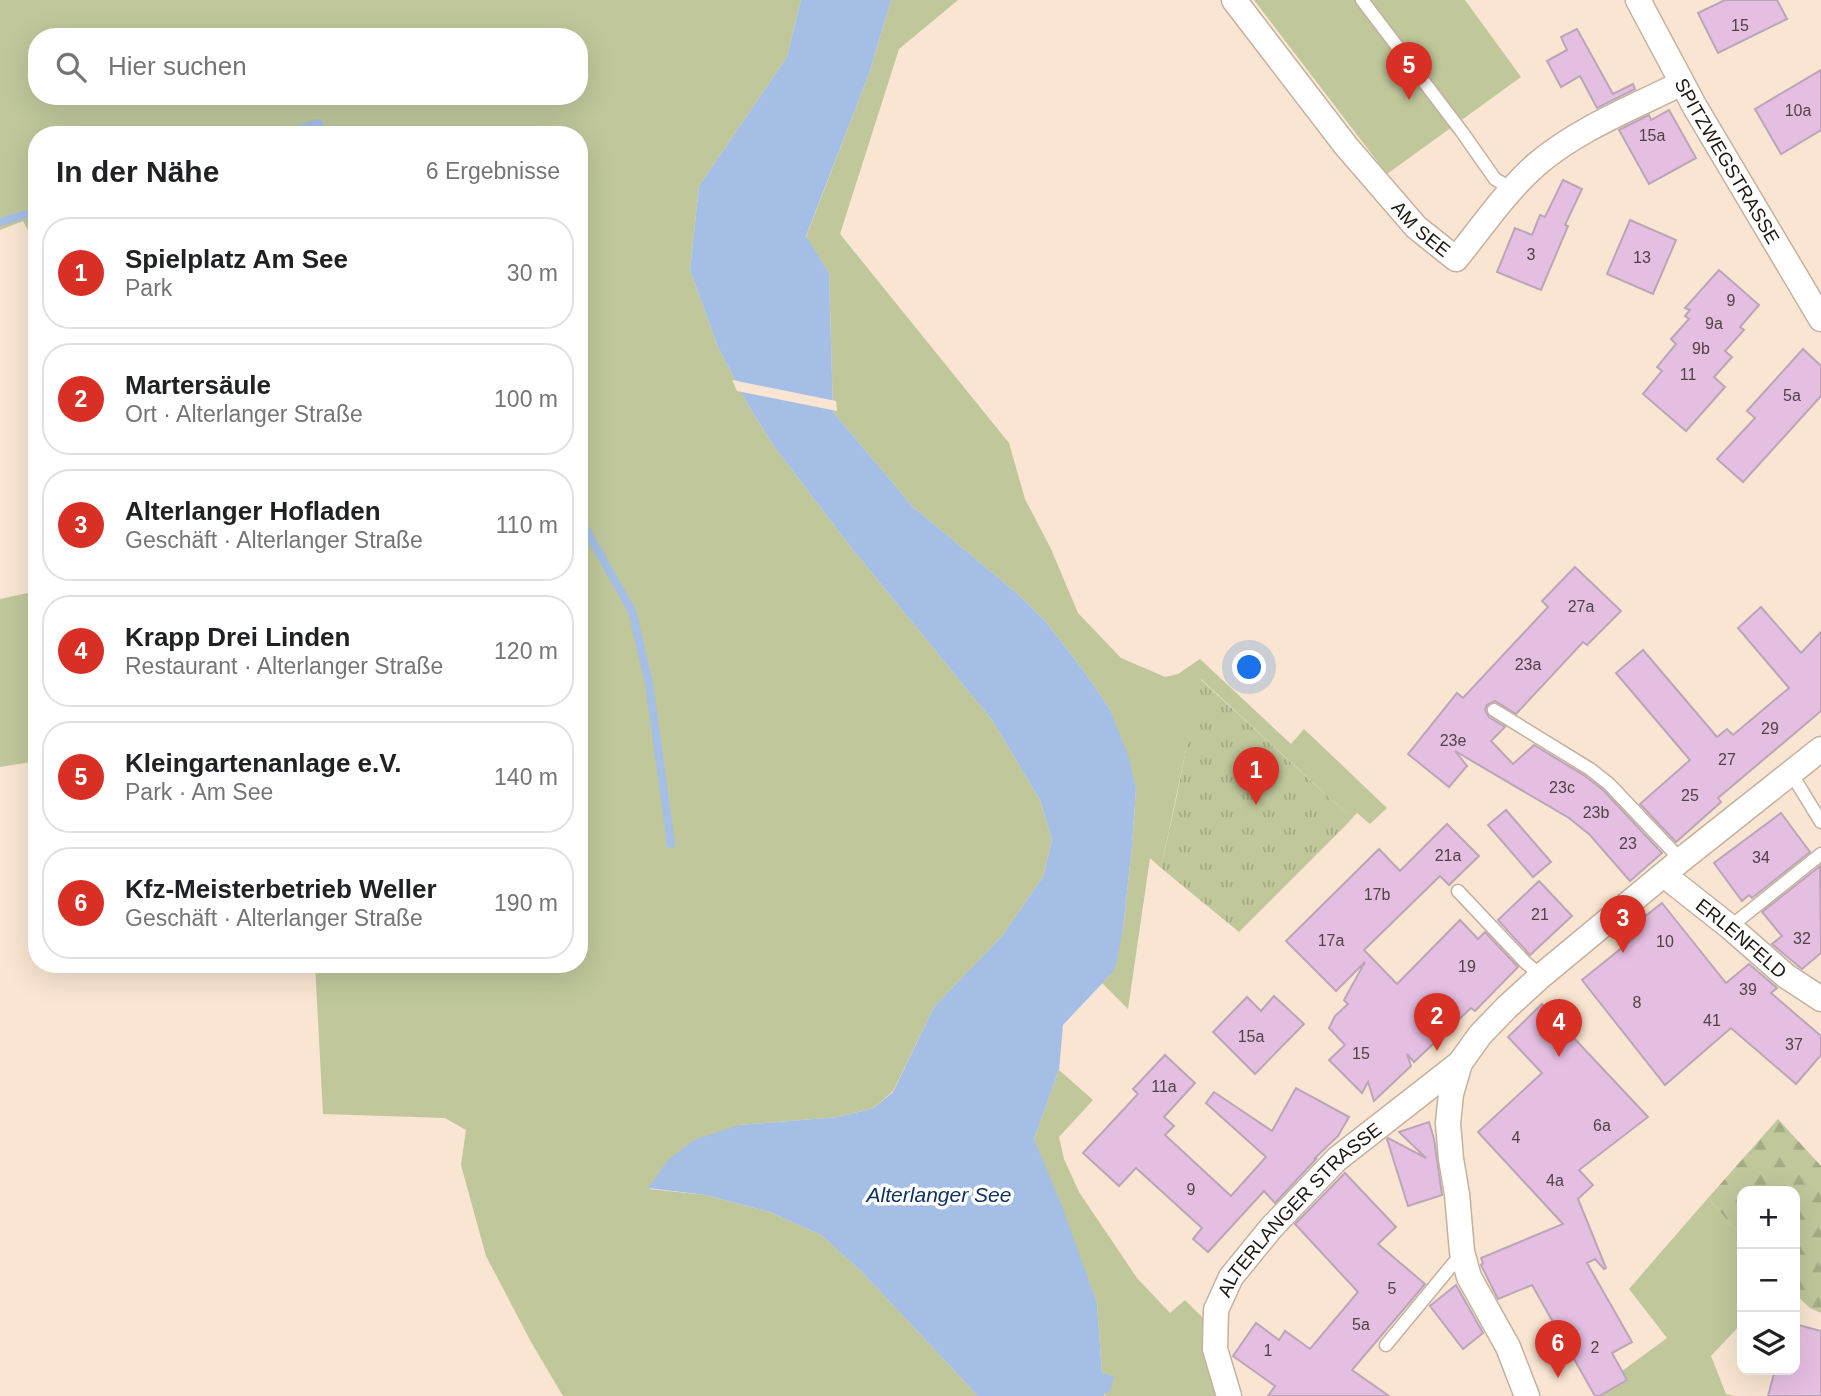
<!DOCTYPE html>
<html lang="de">
<meta charset="utf-8">
<style>
:root{--surface:#fff;--page:#f2f2f2;--text:#202124;--muted:#757577;--line:#e0e0e0;--accent:#d93025}
body{margin:0;font-family:Helvetica,sans-serif;background:var(--page);color:var(--text)}
.controls{position:absolute;right:21px;bottom:21px;display:grid;overflow:hidden;border-radius:14px;box-shadow:0 7px 28px #0002}
.controls button{width:63px;height:63px;display:grid;place-items:center;padding:0;border:0;border-bottom:2px solid var(--line);background:var(--surface);color:var(--text);font:35px sans-serif}
.you{position:absolute;left:1250px;top:668px;width:24px;height:24px;margin:-18px;border:5px solid #fff;border-radius:50%;background:#1a73e8;box-shadow:0 0 0 10px #1a73e833}
.badge{display:grid;place-items:center;width:46px;height:46px;border-radius:50%;background:var(--accent);color:#fff;font-size:23px;font-weight:700}
.pin{position:absolute;translate:-50% -58px;filter:drop-shadow(0 2px 4px #0008)}
.pin::after{content:'';position:absolute;top:37px;width:24px;height:21px;background:inherit;clip-path:polygon(0 0,100% 0,50% 100%)}
.list{margin:0;padding:0;list-style:none}
h2{display:flex;justify-content:space-between;align-items:center;height:91px;margin:0;padding:0 28px;font-size:30px}
h2 small{font-size:23px;font-weight:400;color:var(--muted)}
.list li{display:grid;grid-template-columns:46px 1fr auto;gap:21px;align-items:center;box-sizing:border-box;height:112px;margin:0 14px 14px;padding:0 14px;border:2px solid var(--line);border-radius:28px}
.list b{display:block;font-size:26px;white-space:nowrap}
.list p{margin:0;font-size:23px;white-space:nowrap;color:var(--muted)}
.list em{font-size:23px;font-style:normal;color:var(--muted)}
.icon{flex:none;width:38px;height:38px;fill:none;stroke:currentColor;stroke-width:2;stroke-linecap:round;stroke-linejoin:round}
.map{position:relative;flex:none;width:1821px;height:1396px;overflow:hidden}
.search{position:absolute;background:var(--surface);box-shadow:0 7px 28px #0002;left:28px;top:28px;width:560px;height:77px;display:flex;align-items:center;gap:18px;box-sizing:border-box;padding:0 24px;border-radius:28px;color:var(--muted);font-size:26px}
.panel{position:absolute;background:var(--surface);box-shadow:0 7px 28px #0002;left:28px;top:126px;width:560px;height:847px;border-radius:28px}
.map>svg:first-child{display:block}
.green{fill:#bfc79b;fill-rule:evenodd}
.forest{fill:url(#forest-firs)}
.park{fill:url(#park-tufts)}
.water{fill:#a4bee6}
.pier{fill:#f9e5d1}
.lines{fill:none;stroke-linecap:round;stroke-linejoin:round}
.stream{stroke:#a4bee6;stroke-width:8}
.building{fill:#e5bfe2;stroke:#baa6b8;stroke-width:2}
.lane-casing{stroke:#c5b19f;stroke-width:15}
.street-casing{stroke:#c5b19f;stroke-width:27}
.lane{stroke:#fff;stroke-width:12}
.street{stroke:#fff;stroke-width:24}
.labels{text-anchor:middle;stroke-width:7;stroke-linejoin:round;paint-order:stroke}
.number-label{font-size:16px;fill:#504245}
.street-label{font-size:19px;fill:#1f1811;stroke:#fff}
.water-label{font-size:21px;font-style:italic;fill:#113261;stroke:#fff}
</style>
<div class="map">
<svg width="1821" height="1396" viewBox="0 0 1821 1396">
<defs>
<pattern id="forest-firs" width="22" height="20" patternUnits="userSpaceOnUse" patternTransform="scale(1.75)"><rect width="22" height="20" fill="#bfc79b"/><path d="M5 1l3.5 6h-7zM16 11l3.5 6h-7z" fill="#a4aa84"/></pattern>
<pattern id="park-tufts" width="24" height="20" patternUnits="userSpaceOnUse" patternTransform="scale(1.75)"><rect width="24" height="20" fill="#bfc79b"/><path d="M3 7l-1-3M5 7V3M7 7l1-3M15 17l-1-3M17 17v-4M19 17l1-3" fill="none" stroke="#a4aa84"/></pattern>
</defs>
<rect width="100%" height="100%" fill="#f9e5d1"/>
<!-- green -->
<g class="green">
<path d="M 0,0 L 801,0 L 787,57 L 699,186 L 690,270 L 718,347 L 748,405 L 776,449 L 850,546 L 992,720 L 1040,800 L 1052,840 L 1043,877 L 1002,936 L 934,1007 L 893,1091 L 874,1108 L 838,1117 L 739,1125 L 649,1189 L 706,1195 L 770,1212 L 821,1235 L 862,1272 L 978,1396 L 563,1396 L 531,1342 L 486,1256 L 461,1165 L 466,1130 L 445,1118 L 323,1114 L 315,964 L 579,964 L 579,135 L 37,135 L 37,246 L 23,221 L 0,230 ZM 37,37 L 579,37 L 579,96 L 37,96 Z"/>
<polygon points="891,0 958,0 899,49 840,234 1009,443 1025,499 1051,549 1078,613 1121,658 1165,677 1178,674 1200,659 1291,744 1304,729 1387,808 1370,824 1357,813 1347,824 1347,814 1201,679 1161,868 1150,858 1128,1009 1102,983 1110,975 1123,928 1132,846 1136,789 1109,708 1084,671 1045,621 1020,596 913,507 833,412 829,273 806,237 870,71"/>
<polygon points="1254,0 1465,0 1521,77 1387,174"/>
<polygon points="37,591 37,761 0,767 0,599"/>
<polygon points="1059,1070 1093,1100 1059,1137 1064,1159 1079,1192 1137,1278 1170,1313 1185,1300 1204,1319 1220,1396 1104,1396 1113,1376 1102,1373 1097,1303 1034,1139"/>
<polygon points="1708,1198 1742,1237 1742,1323 1711,1356 1726,1394 1734,1396 1599,1396 1627,1380 1622,1371 1667,1338 1629,1289"/>
</g>
<!-- forest -->
<polygon class="forest" points="1778,1119 1821,1166 1821,1313 1810,1308 1795,1294 1795,1191 1742,1191 1742,1237 1708,1198"/>
<!-- park -->
<polygon class="park" points="1200,679 1347,814 1347,824 1239,932 1161,868 1177,795"/>
<!-- water -->
<polygon class="water" points="801,0 891,0 870,71 806,236 829,273 833,412 913,507 1020,596 1045,621 1084,671 1109,708 1128,755 1136,789 1132,846 1123,928 1116,965 1110,975 1063,1025 1059,1070 1034,1139 1060,1201 1097,1303 1102,1373 1114,1376 1110,1391 1104,1394 1104,1396 978,1396 862,1272 821,1235 770,1212 706,1195 648,1188 668,1160 694,1140 739,1125 838,1117 874,1108 893,1092 934,1007 1002,936 1043,877 1052,840 1040,800 992,720 850,546 776,449 748,405 718,347 690,270 699,186 787,57"/>
<!-- pier -->
<polygon class="pier" points="732,380 836,401 837,411 737,391"/>
<g class="lines">
<!-- stream -->
<g class="stream">
<polyline points="279,135 318,123 326,135"/>
<polyline points="0,222 37,211"/>
<polyline points="579,517 632,611 649,683 671,844"/>
</g>
</g>
<!-- building -->
<g class="building">
<polygon points="1725,0 1777,0 1787,19 1718,53 1698,13"/>
<polygon points="1577,29 1613,94 1633,84 1635,89 1597,108 1580,76 1561,87 1547,61 1567,50 1561,37"/>
<polygon points="1821,70 1821,130 1781,154 1755,109"/>
<polygon points="1669,110 1696,158 1649,184 1619,130 1649,115 1651,120"/>
<polygon points="1563,180 1582,189 1565,225 1568,226 1541,290 1497,272 1515,228 1532,235 1540,215 1545,217"/>
<polygon points="1630,220 1676,240 1653,294 1607,274"/>
<polygon points="1719,270 1759,305 1740,327 1744,330 1725,351 1732,357 1714,377 1725,387 1686,431 1643,394 1662,371 1657,367 1676,344 1671,339 1689,319 1685,316 1690,310 1685,308"/>
<polygon points="1803,349 1821,366 1821,396 1743,482 1717,459 1755,418 1747,411"/>
<polygon points="1575,567 1621,611 1587,645 1583,642 1516,714 1495,701 1487,705 1485,710 1489,717 1505,727 1491,741 1513,764 1534,745 1585,776 1603,790 1662,853 1630,881 1590,835 1569,818 1455,751 1467,766 1449,787 1408,754 1457,693 1463,698 1548,607 1542,601"/>
<polygon points="1761,607 1801,653 1821,632 1821,711 1718,798 1721,802 1676,842 1640,804 1690,760 1616,673 1643,650 1717,737 1727,729 1733,735 1789,688 1738,628"/>
<polygon points="1506,810 1551,862 1533,877 1488,825"/>
<polygon points="1781,813 1810,852 1752,898 1749,895 1742,901 1714,863"/>
<polygon points="1447,824 1479,856 1449,885 1440,876 1364,950 1397,984 1460,920 1478,939 1485,932 1518,967 1475,1011 1471,1008 1414,1062 1407,1054 1411,1066 1374,1101 1368,1082 1362,1093 1329,1060 1345,1045 1329,1028 1335,1016 1348,1004 1344,1000 1365,962 1336,991 1286,941 1379,849 1400,871"/>
<polygon points="1820,866 1821,953 1802,969 1772,944 1782,936 1762,912"/>
<polygon points="1539,881 1572,916 1530,955 1498,920"/>
<polygon points="1662,903 1726,983 1749,964 1777,988 1771,993 1821,1036 1821,1055 1796,1084 1731,1028 1665,1085 1582,980 1634,938 1628,930"/>
<polygon points="1274,996 1304,1024 1255,1074 1213,1032 1247,997 1261,1011"/>
<polygon points="1542,1004 1648,1117 1579,1170 1593,1185 1578,1199 1606,1268 1604,1269 1595,1259 1587,1263 1632,1342 1612,1353 1627,1380 1599,1396 1595,1396 1532,1285 1498,1299 1481,1265 1483,1263 1481,1258 1563,1224 1478,1132 1542,1073 1508,1037"/>
<polygon points="1165,1055 1195,1083 1164,1117 1174,1126 1165,1135 1231,1196 1266,1157 1206,1103 1214,1092 1272,1131 1296,1088 1349,1117 1338,1136 1314,1159 1317,1158 1275,1203 1264,1191 1208,1252 1193,1239 1202,1228 1136,1168 1119,1186 1083,1153 1138,1094 1133,1089"/>
<polygon points="1429,1122 1434,1139 1442,1195 1408,1206 1387,1139 1388,1138 1426,1158 1399,1132"/>
<polygon points="1345,1173 1396,1227 1378,1244 1425,1284 1352,1370 1389,1396 1268,1396 1275,1386 1233,1356 1256,1323 1279,1340 1285,1331 1310,1349 1358,1292 1295,1224"/>
<polygon points="1456,1285 1483,1333 1463,1349 1430,1306"/>
<polygon points="1795,1324 1821,1331 1821,1396 1768,1396 1775,1370 1795,1370"/>
</g>
<g class="lines">
<defs>
<g id="lane">
<polyline points="1362,0 1462,132 1495,179 1512,189"/>
<polyline points="1494,710 1590,769 1609,784 1681,860"/>
<polyline points="1791,773 1821,822"/>
<polyline points="1458,891 1525,962 1541,976"/>
<polyline points="1730,927 1821,854"/>
<polyline points="1386,1345 1462,1253"/>
</g>
<g id="street">
<path id="s1" d="M 1234,0 L 1346,146 L 1416,227 L 1456,259 C 1482,227 1506,191 1537,164 C 1578,129 1634,107 1682,83"/>
<path id="s2" d="M 1638,0 L 1695,107 L 1821,319"/>
<path id="s3" d="M 1664,875 L 1730,927 L 1786,976 L 1821,999"/>
<path id="s4" d="M 1229,1396 L 1215,1349 L 1216,1310 L 1231,1277 L 1271,1228 L 1337,1159 L 1460,1063"/>
<polyline points="1527,1396 1508,1347 1469,1277 1462,1252 1457,1194 1451,1159 1448,1123 1451,1094 1460,1063 1480,1035 1507,1007 1541,976 1681,860 1821,749"/>
</g>
</defs>
<!-- lane casing -->
<use href="#lane" class="lane-casing"/>
<!-- street casing -->
<use href="#street" class="street-casing"/>
<!-- lane -->
<use href="#lane" class="lane"/>
<!-- street -->
<use href="#street" class="street"/>
</g>
<g class="labels">
<!-- number labels -->
<g class="number-label">
<text x="1740" y="31">15</text>
<text x="1798" y="116">10a</text>
<text x="1652" y="141">15a</text>
<text x="1531" y="260">3</text>
<text x="1642" y="263">13</text>
<text x="1731" y="306">9</text>
<text x="1714" y="329">9a</text>
<text x="1701" y="354">9b</text>
<text x="1688" y="380">11</text>
<text x="1792" y="401">5a</text>
<text x="1581" y="612">27a</text>
<text x="1528" y="670">23a</text>
<text x="1770" y="734">29</text>
<text x="1453" y="746">23e</text>
<text x="1727" y="765">27</text>
<text x="1562" y="793">23c</text>
<text x="1690" y="801">25</text>
<text x="1596" y="818">23b</text>
<text x="1628" y="849">23</text>
<text x="1448" y="861">21a</text>
<text x="1761" y="863">34</text>
<text x="1377" y="900">17b</text>
<text x="1540" y="920">21</text>
<text x="1802" y="944">32</text>
<text x="1331" y="946">17a</text>
<text x="1665" y="947">10</text>
<text x="1467" y="972">19</text>
<text x="1748" y="995">39</text>
<text x="1637" y="1008">8</text>
<text x="1712" y="1026">41</text>
<text x="1251" y="1042">15a</text>
<text x="1794" y="1050">37</text>
<text x="1361" y="1059">15</text>
<text x="1164" y="1092">11a</text>
<text x="1602" y="1131">6a</text>
<text x="1516" y="1143">4</text>
<text x="1555" y="1186">4a</text>
<text x="1191" y="1195">9</text>
<text x="1392" y="1294">5</text>
<text x="1361" y="1330">5a</text>
<text x="1595" y="1353">2</text>
<text x="1268" y="1356">1</text>
</g>
<!-- street labels -->
<g class="street-label">
<text dy="7" stroke="none"><textPath href="#s2" startOffset="184">SPITZWEGSTRASSE</textPath></text>
<text dy="7" stroke="none"><textPath href="#s1" startOffset="296">AM SEE</textPath></text>
<text dy="7" stroke="none"><textPath href="#s3" startOffset="100">ERLENFELD</textPath></text>
<text dy="7" stroke="none"><textPath href="#s4" startOffset="220">ALTERLANGER STRASSE</textPath></text>
</g>
<!-- water labels -->
<g class="water-label">
<text x="939" y="1202">Alterlanger See</text>
</g>
</g>
</svg>
<div class="controls">
<button>+</button>
<button>−</button>
<button><svg class="icon" aria-label="layers" viewBox="0 0 24 24"><path d="M12 4l9 5-9 5-9-5zM3 14l9 5 9-5"/></svg></button>
</div>
<div class="you"></div>
<div class="pin badge" style="left:1256px;top:805px">1</div>
<div class="pin badge" style="left:1437px;top:1051px">2</div>
<div class="pin badge" style="left:1623px;top:953px">3</div>
<div class="pin badge" style="left:1559px;top:1057px">4</div>
<div class="pin badge" style="left:1409px;top:100px">5</div>
<div class="pin badge" style="left:1558px;top:1378px">6</div>
<div class="search"><svg class="icon" aria-label="search" viewBox="0 0 24 24"><circle cx="10" cy="10" r="6"/><path d="M15 15l6 6"/></svg>Hier suchen</div>
<section class="panel">
<h2>In der Nähe<small>6 Ergebnisse</small></h2>
<ul class="list">
<li><span class="badge">1</span><div><b>Spielplatz Am See</b><p>Park</p></div><em>30 m</em></li>
<li><span class="badge">2</span><div><b>Martersäule</b><p>Ort · Alterlanger Straße</p></div><em>100 m</em></li>
<li><span class="badge">3</span><div><b>Alterlanger Hofladen</b><p>Geschäft · Alterlanger Straße</p></div><em>110 m</em></li>
<li><span class="badge">4</span><div><b>Krapp Drei Linden</b><p>Restaurant · Alterlanger Straße</p></div><em>120 m</em></li>
<li><span class="badge">5</span><div><b>Kleingartenanlage e.V.</b><p>Park · Am See</p></div><em>140 m</em></li>
<li><span class="badge">6</span><div><b>Kfz-Meisterbetrieb Weller</b><p>Geschäft · Alterlanger Straße</p></div><em>190 m</em></li>
</ul>
</section>
</div>
